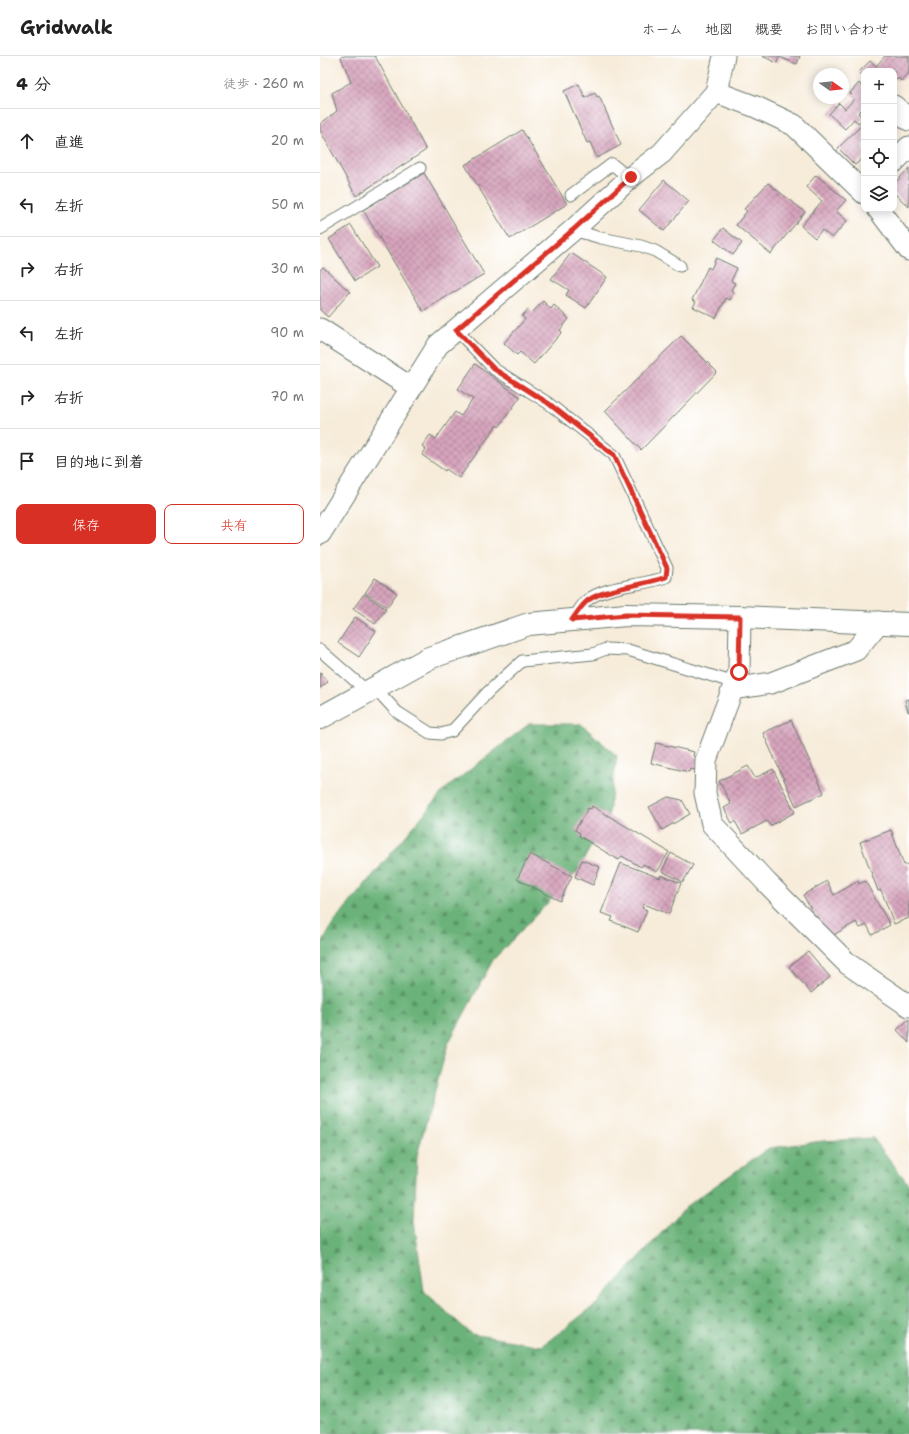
<!DOCTYPE html>
<html lang="ja">
<meta charset="utf-8">
<style>
:root{--surface:#fff;--page:#f6f6f6;--text:#222;--muted:#767676;--line:#e0e0e0;--accent:#d93025}
body{margin:0;font-family:"Shantell Sans","Klee One",sans-serif;background:var(--page);color:var(--text)}
.controls{position:absolute;right:12px;top:12px;display:grid;overflow:hidden;border-radius:8px;box-shadow:0 2px 10px #0003}
.controls button{width:36px;height:36px;display:grid;place-items:center;padding:0;border:0;border-bottom:1px solid var(--line);background:var(--surface);color:var(--text);font:20px sans-serif}
.compass{position:absolute;left:493px;top:12px;width:36px;height:36px;border-radius:50%;background:var(--surface);box-shadow:0 2px 10px #0003;rotate:105deg}
.stop{position:absolute;width:12px;height:12px;margin:-9px;border:3px solid #d93025;border-radius:50%;background:#fff}
.stop.end{background:#d93025;border-color:#fff;box-shadow:0 1px 4px #0008}
.list{margin:0;padding:0;list-style:none}
h2{display:flex;justify-content:space-between;align-items:center;height:52px;margin:0;padding:0 16px;font-size:17px}
h2 small{font-size:13px;font-weight:400;color:var(--muted)}
.list li{display:grid;grid-template-columns:26px 1fr auto;gap:12px;align-items:center;box-sizing:border-box;height:64px;padding:0 16px;border-top:1px solid var(--line)}
.list b{display:block;font-size:15px;white-space:nowrap}
.list em{font-size:13px;font-style:normal;color:var(--muted)}
.actions{display:flex;gap:8px;padding:12px 16px}
.actions a{flex:1;padding:9px 0;border:1px solid var(--accent);border-radius:8px;text-align:center;font-size:14px;color:var(--accent)}
.actions .main{background:var(--accent);color:#fff}
.icon{flex:none;width:22px;height:22px;fill:none;stroke:currentColor;stroke-width:2;stroke-linecap:round;stroke-linejoin:round}
.map{position:relative;flex:none;width:589px;height:1378px;overflow:hidden}
header{display:flex;align-items:center;gap:24px;box-sizing:border-box;height:56px;padding:0 20px;background:var(--surface);border-bottom:1px solid var(--line)}
header strong{font-size:19px}
nav{display:flex;gap:22px;margin-inline-start:auto;font-size:14px}
main{display:flex}
aside{flex:1;background:var(--surface)}
.map>svg:first-child{display:block}
.forest{fill:url(#forest-firs);stroke:#447856}
.building{fill:url(#building-cross-hatch)}
.lines{fill:none;stroke-linecap:round;stroke-linejoin:round}
.service-casing{stroke:#6b7a6e;stroke-width:13}
.minor-casing{stroke:#6b7a6e;stroke-width:23}
.tertiary-casing{stroke:#6b7a6e;stroke-width:24}
.service{stroke:#fff;stroke-width:11}
.minor{stroke:#fff;stroke-width:21}
.tertiary{stroke:#fff;stroke-width:22}
.route{stroke:#d93025;stroke-width:5}
</style>
<header>
<strong>Gridwalk</strong>
<nav><a>ホーム</a><a>地図</a><a>概要</a><a>お問い合わせ</a></nav>
</header>
<main>
<aside>
<h2>4 分<small>徒歩 · 260 m</small></h2>
<ul class="list">
<li><svg class="icon" aria-label="ahead" viewBox="0 0 24 24"><path d="M12 20V5M6 11l6-6 6 6"/></svg><div><b>直進</b></div><em>20 m</em></li>
<li><svg class="icon" aria-label="left" viewBox="0 0 24 24"><path d="M17 20v-9H6M10 6l-5 5 5 5"/></svg><div><b>左折</b></div><em>50 m</em></li>
<li><svg class="icon" aria-label="right" viewBox="0 0 24 24"><path d="M7 20v-9h11M14 6l5 5-5 5"/></svg><div><b>右折</b></div><em>30 m</em></li>
<li><svg class="icon" aria-label="left" viewBox="0 0 24 24"><path d="M17 20v-9H6M10 6l-5 5 5 5"/></svg><div><b>左折</b></div><em>90 m</em></li>
<li><svg class="icon" aria-label="right" viewBox="0 0 24 24"><path d="M7 20v-9h11M14 6l5 5-5 5"/></svg><div><b>右折</b></div><em>70 m</em></li>
<li><svg class="icon" aria-label="arrive" viewBox="0 0 24 24"><path d="M6 21V4h12l-3 4 3 4H6"/></svg><div><b>目的地に到着</b></div></li>
</ul>
<div class="actions"><a class="main">保存</a><a>共有</a></div>
</aside>
<div class="map">
<svg width="589" height="1378" viewBox="0 0 589 1378">
<defs>
<pattern id="forest-firs" width="22" height="20" patternUnits="userSpaceOnUse"><rect width="22" height="20" fill="#6ab279"/><path d="M5 1l3.5 6h-7zM16 11l3.5 6h-7z" fill="#579264"/></pattern>
<pattern id="building-cross-hatch" width="8" height="8" patternUnits="userSpaceOnUse"><rect width="8" height="8" fill="#d7a4bd"/><path d="M0 0l8 8M0 8l8-8" fill="none" stroke="#ae879a"/></pattern>
</defs>
<rect width="100%" height="100%" fill="#fff"/>
<filter id="ink" filterUnits="userSpaceOnUse"><feTurbulence type="fractalNoise" baseFrequency=".025" numOctaves="2"/><feDisplacementMap in="SourceGraphic" scale="8" xChannelSelector="R" yChannelSelector="G"/><feConvolveMatrix kernelMatrix="1 2 1 2 8 2 1 2 1" color-interpolation-filters="sRGB"/></filter>
<filter id="wash" filterUnits="userSpaceOnUse"><feTurbulence type="fractalNoise" baseFrequency=".012" numOctaves="4" result="noise"/><feDisplacementMap in="SourceGraphic" scale="16" xChannelSelector="R" yChannelSelector="G"/><feGaussianBlur stdDeviation="0.9" result="paint"/><feColorMatrix in="noise" values="0 0 0 0 0 0 0 0 0 0 0 0 0 0 0 0 0 1.4 0 .05"/><feComposite in="paint" operator="in"/></filter>
<g filter="url(#wash)">
<rect width="100%" height="100%" fill="#f7ecda"/>
<!-- forest -->
<polygon class="forest" points="209,668 261,668 297,700 289,757 257,816 173,904 128,988 97,1099 94,1165 104,1235 151,1278 222,1290 279,1246 365,1151 449,1092 503,1085 553,1082 589,1129 589,1378 0,1378 0,890 13,867 124,734"/>
<g id="blocks">
<!-- building -->
<g class="building">
<polygon points="24,0 55,0 106,94 36,140 0,74 0,68 17,55 12,37 31,26 21,1"/>
<polygon points="442,0 480,0 477,8 459,1 457,7"/>
<polygon points="565,0 589,0 589,17 581,25 579,22 577,24 574,21 574,15 544,15 544,22 539,16 550,5 556,10"/>
<polygon points="539,27 544,32 544,51 538,57 544,62 538,67 534,63 525,73 509,58 519,47 525,53 535,42 530,37"/>
<polygon points="259,28 265,42 275,37 277,41 279,40 301,89 277,102 270,86 267,87 244,35"/>
<polygon points="544,67 544,101 535,109 518,92"/>
<polygon points="202,74 247,148 190,183 145,109"/>
<polygon points="589,112 589,151 574,137 574,128"/>
<polygon points="104,117 164,218 103,255 43,154"/>
<polygon points="496,119 526,144 516,155 527,165 512,182 502,174 495,182 481,170 502,145 486,131"/>
<polygon points="344,124 369,145 344,175 319,154"/>
<polygon points="448,127 485,156 451,198 416,169 427,155 424,153"/>
<polygon points="31,169 57,211 35,225 9,183"/>
<polygon points="403,172 422,187 413,199 394,184"/>
<polygon points="251,197 287,221 266,252 246,239 249,234 231,223"/>
<polygon points="396,202 417,212 411,225 415,227 411,234 414,236 410,244 406,242 396,262 373,251 376,246 372,244 388,211 391,213"/>
<polygon points="3,211 30,236 8,261 0,254 0,214"/>
<polygon points="223,245 231,253 234,249 249,263 240,274 242,276 214,308 200,296 197,299 184,287 205,263 202,260 209,252 213,256"/>
<polygon points="361,280 397,316 321,394 285,355"/>
<polygon points="155,308 200,341 179,371 177,369 139,422 126,413 125,415 102,399 106,393 102,390 110,379 116,383 135,356 141,360 153,343 138,333"/>
<polygon points="55,522 77,537 67,551 45,537"/>
<polygon points="44,538 66,553 55,568 33,553"/>
<polygon points="35,561 56,575 39,601 18,587"/>
<polygon points="0,617 8,626 0,632"/>
<polygon points="589,643 589,656 588,656 585,644"/>
<polygon points="471,664 504,737 476,750 443,677"/>
<polygon points="336,687 374,696 373,700 378,702 375,714 370,713 369,716 331,707"/>
<polygon points="428,710 435,722 453,713 475,756 450,770 447,765 422,778 415,765 412,767 404,752 411,748 399,725"/>
<polygon points="348,741 362,744 370,758 342,774 329,751"/>
<polygon points="272,750 349,796 337,816 323,808 321,811 302,800 299,804 259,780 260,777 255,774 268,752 271,753"/>
<polygon points="571,774 584,809 589,808 589,862 574,868 561,834 558,835 540,786"/>
<polygon points="351,797 373,809 363,826 342,815"/>
<polygon points="210,798 252,820 240,845 197,823"/>
<polygon points="262,804 280,811 273,829 255,821"/>
<polygon points="301,807 340,822 341,819 361,827 349,858 324,848 322,852 327,854 318,876 291,865 293,861 281,857"/>
<polygon points="507,825 514,839 538,825 539,828 545,825 570,869 552,879 547,869 540,872 536,866 510,881 503,874 483,839"/>
<polygon points="488,895 510,921 491,937 469,911"/>
<polygon points="589,963 589,987 577,974"/>
</g>
</g>
</g>
<g filter="url(#ink)">
<use href="#blocks" fill-opacity="0" stroke="#6b7a6e" stroke-width="1"/>
<g class="lines">
<defs>
<g id="service">
<polyline points="251,139 292,108 309,122"/>
<polyline points="0,173 100,112"/>
<polyline points="253,174 281,182 321,190 335,195 360,210"/>
<path d="M 136,274 L 174,313 L 228,347 L 294,399 L 347,512 L 346,521 C 322,530 285,529 266,545 C 261,550 257,558 253,563"/>
<polyline points="0,594 48,636"/>
<polyline points="55,632 77,656 110,677 121,678 132,675 168,636 202,605 273,598 286,593 308,594 415,627"/>
</g>
<g id="minor">
<polyline points="396,36 436,51 474,69 544,137"/>
<polyline points="574,50 589,64"/>
<polyline points="574,106 589,91"/>
<polyline points="558,153 589,194"/>
<polyline points="0,273 90,331"/>
<polyline points="0,478 118,289 253,174 311,121 342,97 396,36 404,0"/>
<polyline points="420,561 419,616 386,704 385,737 392,768 447,827 528,908 589,950"/>
<polyline points="413,633 451,627 536,594 559,566"/>
</g>
<polyline id="tertiary" points="0,662 109,602 209,568 306,559 420,561 589,568"/>
</defs>
<!-- service casing -->
<use href="#service" class="service-casing"/>
<!-- minor casing -->
<use href="#minor" class="minor-casing"/>
<!-- tertiary casing -->
<use href="#tertiary" class="tertiary-casing"/>
<!-- service -->
<use href="#service" class="service"/>
<!-- minor -->
<use href="#minor" class="minor"/>
<!-- tertiary -->
<use href="#tertiary" class="tertiary"/>
</g>
</g>
<g class="lines" filter="url(#ink)">
<!-- route -->
<path class="route" d="M 311,121 L 253,174 L 136,274 L 174,313 L 228,347 L 294,399 L 347,512 L 346,521 C 326,529 278,533 265,547 C 260,552 256,558 252,564 L 306,559 L 420,561 L 419,616"/>
</g>
</svg>
<div class="controls">
<button>+</button>
<button>−</button>
<button><svg class="icon" aria-label="locate" viewBox="0 0 24 24"><circle cx="12" cy="12" r="6"/><path d="M12 2v4M12 18v4M2 12h4M18 12h4"/></svg></button>
<button><svg class="icon" aria-label="layers" viewBox="0 0 24 24"><path d="M12 4l9 5-9 5-9-5zM3 14l9 5 9-5"/></svg></button>
</div>
<svg class="compass" viewBox="-18 -18 36 36"><path d="M0-13l5 13h-10z" fill="#e53935"/><path d="M0 13l5-13h-10z" fill="#767676"/></svg>
<div class="stop" style="left:419px;top:616px"></div>
<div class="stop end" style="left:311px;top:121px"></div>
</div>
</main>
